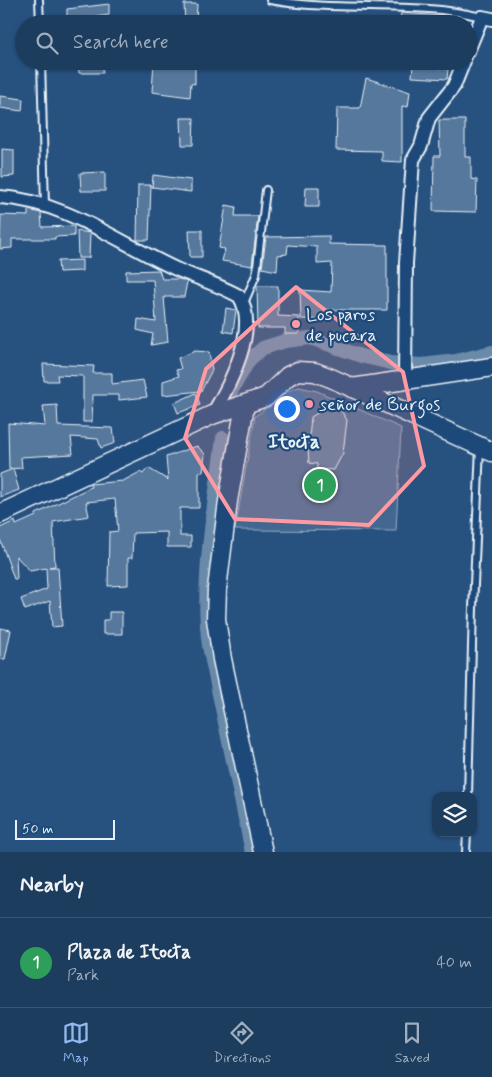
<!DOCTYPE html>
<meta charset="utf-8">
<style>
:root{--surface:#1d3d5f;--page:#254465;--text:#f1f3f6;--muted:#a0aebd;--line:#3b5674;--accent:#90b9f0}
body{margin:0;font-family:Mynerve,sans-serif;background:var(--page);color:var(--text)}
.controls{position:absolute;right:15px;bottom:15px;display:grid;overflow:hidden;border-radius:10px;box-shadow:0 1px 4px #0004}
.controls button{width:45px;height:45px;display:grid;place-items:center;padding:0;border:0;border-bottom:1px solid var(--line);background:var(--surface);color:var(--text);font:25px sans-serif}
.scale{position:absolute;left:15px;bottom:12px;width:100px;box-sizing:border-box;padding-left:5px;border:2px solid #e8f1f8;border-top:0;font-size:14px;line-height:18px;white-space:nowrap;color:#e8f1f8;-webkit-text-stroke:4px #1f4a7a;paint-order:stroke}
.you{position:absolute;left:286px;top:408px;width:18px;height:18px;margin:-12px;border:4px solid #fff;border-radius:50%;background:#1a73e8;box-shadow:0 0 0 8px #1a73e833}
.badge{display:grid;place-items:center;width:32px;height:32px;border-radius:50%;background:var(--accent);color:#fff;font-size:16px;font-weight:700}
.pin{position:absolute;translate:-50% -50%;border:2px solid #fff;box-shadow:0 1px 5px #0006}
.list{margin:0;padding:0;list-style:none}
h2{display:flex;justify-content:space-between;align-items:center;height:65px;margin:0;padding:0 20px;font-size:21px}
h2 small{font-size:16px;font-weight:400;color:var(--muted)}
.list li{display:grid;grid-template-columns:32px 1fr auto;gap:15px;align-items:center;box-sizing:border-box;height:90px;padding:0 20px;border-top:1px solid var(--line)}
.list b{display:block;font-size:19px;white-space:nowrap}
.list p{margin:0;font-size:16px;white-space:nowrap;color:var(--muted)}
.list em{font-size:16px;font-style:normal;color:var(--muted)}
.icon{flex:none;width:28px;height:28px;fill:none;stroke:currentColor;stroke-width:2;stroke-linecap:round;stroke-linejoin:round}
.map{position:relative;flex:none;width:492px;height:852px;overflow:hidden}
.search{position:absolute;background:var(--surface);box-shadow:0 1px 4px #0004;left:15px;right:15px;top:15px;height:55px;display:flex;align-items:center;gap:12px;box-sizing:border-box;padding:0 18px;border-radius:28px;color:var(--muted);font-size:19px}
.sheet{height:155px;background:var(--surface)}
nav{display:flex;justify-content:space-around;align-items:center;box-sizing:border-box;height:70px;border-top:1px solid var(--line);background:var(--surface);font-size:14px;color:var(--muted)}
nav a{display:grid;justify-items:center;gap:2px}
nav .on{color:var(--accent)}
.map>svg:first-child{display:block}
.green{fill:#436891;stroke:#96acc4}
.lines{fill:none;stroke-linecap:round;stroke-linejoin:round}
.canal{stroke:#6b8aaa;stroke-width:14}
.building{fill:#57789d;stroke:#e8f1f8}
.lane-casing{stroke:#e8f1f8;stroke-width:10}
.street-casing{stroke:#e8f1f8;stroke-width:16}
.secondary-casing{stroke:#e8f1f8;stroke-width:21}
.lane{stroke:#1f4a7a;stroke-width:6}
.street{stroke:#1f4a7a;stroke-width:12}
.secondary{stroke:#1f4a7a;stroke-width:18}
.marked{fill:#ff9aa2;fill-opacity:0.2;stroke:#ff9aa2;stroke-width:4;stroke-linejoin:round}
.poi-dot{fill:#ff9aa2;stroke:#1f4a7a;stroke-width:2}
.labels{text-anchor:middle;stroke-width:4.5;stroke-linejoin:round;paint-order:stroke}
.poi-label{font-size:18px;fill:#e8f1f8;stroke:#1f4a7a;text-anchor:start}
.neighbourhood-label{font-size:19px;font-weight:bold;fill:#e8f1f8;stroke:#1f4a7a}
</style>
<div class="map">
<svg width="492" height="852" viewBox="0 0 492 852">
<rect width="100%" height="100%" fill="#27517f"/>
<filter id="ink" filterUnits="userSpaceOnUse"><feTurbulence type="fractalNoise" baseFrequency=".02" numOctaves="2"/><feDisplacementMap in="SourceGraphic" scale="10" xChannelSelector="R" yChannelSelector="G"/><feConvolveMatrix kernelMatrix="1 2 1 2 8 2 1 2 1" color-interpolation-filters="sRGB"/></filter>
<g filter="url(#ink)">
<!-- green -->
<path class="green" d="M 299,387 L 317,391 L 401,428 L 396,531 L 235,530 L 255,416 C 273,405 278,393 299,387 Z"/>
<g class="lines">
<!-- canal -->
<g class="canal">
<polyline points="230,393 249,360 263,348 285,341 310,338 361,356 391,363 422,365 456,361 492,352"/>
<path d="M 223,438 C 215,504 200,580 209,646 L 252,852"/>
</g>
</g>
<!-- building -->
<g class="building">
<polygon points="109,4 109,15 67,21 67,9"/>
<polygon points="184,4 197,4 196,24 185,24"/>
<polygon points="401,13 455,17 464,19 464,22 428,20 428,24 418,24 418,20 400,19"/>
<polygon points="78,61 102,61 103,73 79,73"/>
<polygon points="154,61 195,63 195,84 191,83 190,97 152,92"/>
<polygon points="413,65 448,69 447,79 412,77"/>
<polygon points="366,78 410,92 408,107 402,106 402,162 382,161 382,151 336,150 337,108 360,108"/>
<polygon points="0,96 23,99 22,111 0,108"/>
<polygon points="181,118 194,118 193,145 182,145"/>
<polygon points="439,120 465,120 465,157 471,157 471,179 477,180 476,212 433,211 434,156 440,156"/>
<polygon points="2,149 14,150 14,176 2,177"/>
<polygon points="105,172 105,191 81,191 80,173"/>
<polygon points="153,175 191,180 191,192 152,187"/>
<polygon points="138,185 151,185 149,240 137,240"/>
<polygon points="306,187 319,187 319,207 305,207"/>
<polygon points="226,205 236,207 235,216 258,216 252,266 222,261 225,249 219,248"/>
<polygon points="28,210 41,213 42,227 74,226 74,236 55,237 55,239 12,239 12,248 0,249 1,215 28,216"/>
<polygon points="189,230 202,230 202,257 190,257"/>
<polygon points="77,231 90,233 89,258 78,258"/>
<polygon points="329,236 329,244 387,245 387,310 327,310 327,320 301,319 300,290 331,292 332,263 317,264 317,247 288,245 287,254 278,255 277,271 262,268 266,237"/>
<polygon points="82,260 82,271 59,272 58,261"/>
<polygon points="159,270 162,279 180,279 187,282 184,297 164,297 168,342 151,345 153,334 137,330 138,319 156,322 153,280 126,280 126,271"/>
<polygon points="257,286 278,286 278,316 299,317 299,334 285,334 285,328 258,328"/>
<polygon points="226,308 236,310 233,333 223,331"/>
<polygon points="195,351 209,352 212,370 201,391 163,395 163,381 179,376 176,370 181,369 178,358"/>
<polygon points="43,364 94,366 93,373 112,373 112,384 143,380 147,397 119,400 119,395 93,395 92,422 83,422 83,376 57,375 58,381 44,381"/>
<polygon points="196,393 200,405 178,413 174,403"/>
<polygon points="57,405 58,426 113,428 115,443 101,448 98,439 71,437 73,454 21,457 22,468 9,469 8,423 45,426 43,406"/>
<polygon points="329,406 338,406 347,420 343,453 334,470 317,469 317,464 309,463 308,450 311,417"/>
<polygon points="197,446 205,454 203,472 199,472 199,508 180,508 180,536 191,536 191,547 167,547 167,532 133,533 132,558 128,558 128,585 108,586 109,532 118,531 115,499 86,502 89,516 53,522 55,566 49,567 58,567 62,626 52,627 50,601 25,610 21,599 47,589 46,568 30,571 16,556 17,579 14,579 0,539 0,528 15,521 16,525 36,516 36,514 91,487 90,484 123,481 140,472 143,474 148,468 168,480 166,457"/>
<polygon points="13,469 19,490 0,497 0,474"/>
<polygon points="109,612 122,612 122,634 103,634 103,620 109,620"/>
<polygon points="0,628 11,630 5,659 0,659"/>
</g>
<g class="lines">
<defs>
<g id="lane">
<polyline points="39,0 40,24"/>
<path d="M 270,0 C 340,13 413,0 482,17"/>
<polyline points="41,61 45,206"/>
<polyline points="244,303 256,275 266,190"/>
<polyline points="468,796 473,608 480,447"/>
<polyline points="466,852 467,833"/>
</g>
<g id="street">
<polyline points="468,51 482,17 492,19"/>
<path d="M 0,197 C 65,201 119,243 176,269 C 197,278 219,285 239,296 C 260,327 229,387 212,415"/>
<polyline points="405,380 406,263 413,160 421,146 429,118 454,86 464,61"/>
</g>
<g id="secondary">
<polyline points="352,388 492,367"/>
<polyline points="245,405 228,501 217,589 216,619 222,659 263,852"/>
<polyline points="0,514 212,415 266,397 288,376 298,371 315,372 331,378 492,452"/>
</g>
</defs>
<!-- lane casing -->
<use href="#lane" class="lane-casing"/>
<!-- street casing -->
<use href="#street" class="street-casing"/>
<!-- secondary casing -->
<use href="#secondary" class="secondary-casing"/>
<!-- lane -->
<use href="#lane" class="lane"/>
<!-- street -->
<use href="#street" class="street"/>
<!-- secondary -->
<use href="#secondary" class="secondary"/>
</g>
</g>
<!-- marked area -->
<path class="marked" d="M 296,287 L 403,372 L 424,466 L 369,525 L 235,519 L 185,438 L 206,369 Z"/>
<!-- markers -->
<g class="poi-dot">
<circle cx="296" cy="324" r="5"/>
<circle cx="309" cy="404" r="5"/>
</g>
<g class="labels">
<!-- poi labels -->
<g class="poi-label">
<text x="306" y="320">Los paros<tspan x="306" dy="21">de pucara</tspan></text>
<text x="319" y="410">señor de Burgos</text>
</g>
<!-- neighbourhood labels -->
<g class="neighbourhood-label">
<text x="294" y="448">Itocta</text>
</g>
</g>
</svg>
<div class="controls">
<button><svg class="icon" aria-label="layers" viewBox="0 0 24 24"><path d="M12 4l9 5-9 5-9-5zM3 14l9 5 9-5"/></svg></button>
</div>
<div class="scale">50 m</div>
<div class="you"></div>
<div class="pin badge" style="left:320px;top:485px;background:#2e9e5b">1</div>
<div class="search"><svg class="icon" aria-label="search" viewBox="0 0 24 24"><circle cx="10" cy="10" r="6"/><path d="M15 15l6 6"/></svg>Search here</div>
</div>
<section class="sheet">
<h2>Nearby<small></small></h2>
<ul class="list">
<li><span class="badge" style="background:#2e9e5b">1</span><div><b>Plaza de Itocta</b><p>Park</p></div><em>40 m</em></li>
</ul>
</section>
<nav>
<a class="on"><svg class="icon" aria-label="map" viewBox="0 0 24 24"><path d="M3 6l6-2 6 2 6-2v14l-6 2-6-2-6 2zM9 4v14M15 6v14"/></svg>Map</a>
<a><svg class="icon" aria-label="directions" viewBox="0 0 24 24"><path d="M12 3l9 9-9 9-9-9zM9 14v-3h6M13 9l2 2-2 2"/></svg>Directions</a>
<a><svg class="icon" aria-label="saved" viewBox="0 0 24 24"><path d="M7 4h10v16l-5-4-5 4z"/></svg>Saved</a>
</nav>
